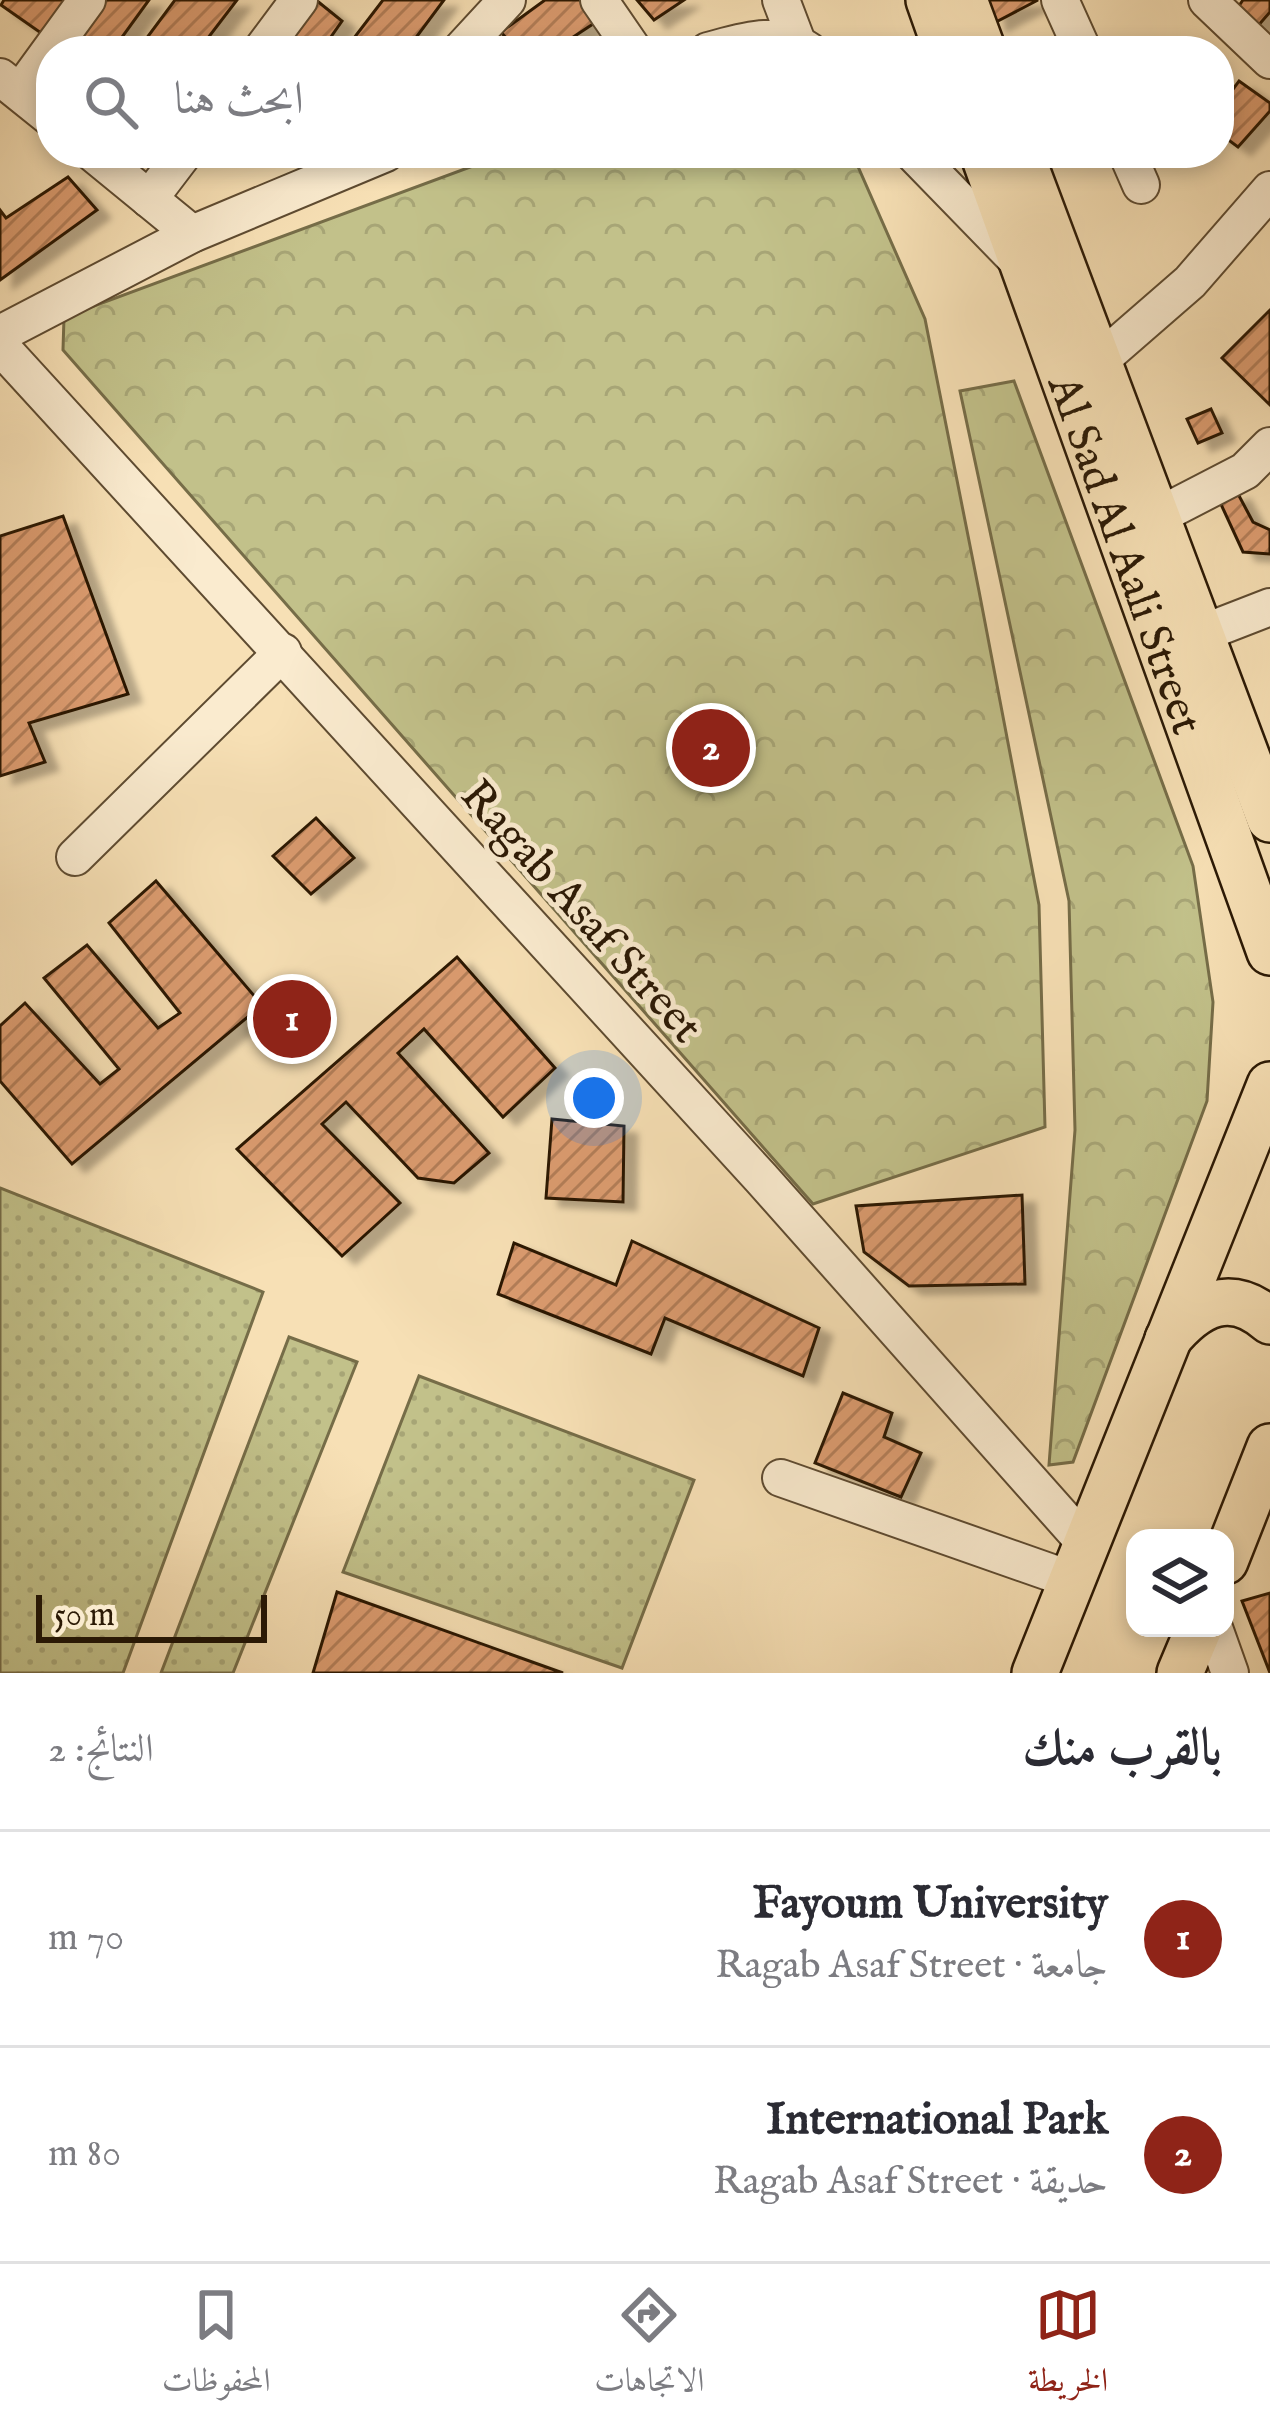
<!DOCTYPE html>
<html lang="ar">
<meta charset="utf-8">
<style>
:root{--surface:#fff;--page:#f2f2f3;--text:#2b2b33;--muted:#7c7c81;--line:#e1e1e2;--accent:#8f2418}
body{margin:0;font-family:"IM FELL English",Amiri,serif;background:var(--page);color:var(--text);direction:rtl}
.controls{position:absolute;right:36px;bottom:36px;display:grid;overflow:hidden;border-radius:24px;box-shadow:0 6px 18px #0003}
.controls button{width:108px;height:108px;display:grid;place-items:center;padding:0;border:0;border-bottom:3px solid var(--line);background:var(--surface);color:var(--text);font:60px sans-serif}
.scale{position:absolute;left:36px;bottom:30px;width:231px;box-sizing:border-box;padding-left:12px;border:6px solid #2b1905;border-top:0;font-size:33px;line-height:42px;white-space:nowrap;color:#2b1905;-webkit-text-stroke:9px #faebcf;paint-order:stroke}
.you{position:absolute;left:594px;top:1098px;width:42px;height:42px;margin:-30px;border:9px solid #fff;border-radius:50%;background:#1a73e8;box-shadow:0 0 0 18px #1a73e833}
.badge{display:grid;place-items:center;width:78px;height:78px;border-radius:50%;background:var(--accent);color:#fff;font-size:39px;font-weight:700}
.pin{position:absolute;translate:-50% -50%;border:6px solid #fff;box-shadow:0 3px 12px #0006}
.list{margin:0;padding:0;list-style:none}
h2{display:flex;justify-content:space-between;align-items:center;height:156px;margin:0;padding:0 48px;font-size:51px}
h2 small{font-size:39px;font-weight:400;color:var(--muted)}
.list li{display:grid;grid-template-columns:78px 1fr auto;gap:36px;align-items:center;box-sizing:border-box;height:216px;padding:0 48px;border-top:3px solid var(--line)}
.list b{display:block;font-size:45px;white-space:nowrap}
.list p{margin:0;font-size:39px;white-space:nowrap;color:var(--muted)}
.list em{font-size:39px;font-style:normal;color:var(--muted)}
.icon{flex:none;width:66px;height:66px;fill:none;stroke:currentColor;stroke-width:2;stroke-linecap:round;stroke-linejoin:round}
.map{position:relative;flex:none;width:1270px;height:1673px;overflow:hidden;direction:ltr}
.search{position:absolute;background:var(--surface);box-shadow:0 6px 18px #0003;left:36px;right:36px;top:36px;height:132px;display:flex;align-items:center;gap:30px;box-sizing:border-box;padding:0 42px;border-radius:48px;color:var(--muted);font-size:45px}
.sheet{height:588px;background:var(--surface)}
nav{display:flex;justify-content:space-around;align-items:center;box-sizing:border-box;height:168px;border-top:3px solid var(--line);background:var(--surface);font-size:33px;color:var(--muted)}
nav a{display:grid;justify-items:center;gap:6px}
nav .on{color:var(--accent)}
.map>svg:first-child{display:block}
.forest{fill:url(#forest-crowns);stroke:#766d48;stroke-width:3}
.garden{fill:url(#garden-dots);stroke:#766d48;stroke-width:3}
.building{fill:url(#building-hatch);stroke:#2b1905;stroke-width:3;filter:url(#shadow)}
.lines{fill:none;stroke-linecap:round;stroke-linejoin:round}
.minor-casing{stroke:#5e4b31;stroke-width:40}
.major-casing{stroke:#2b1905;stroke-width:50}
.minor{stroke:#faebcf;stroke-width:36}
.major{stroke:#f7e0b5;stroke-width:45}
.labels{text-anchor:middle;stroke-width:10;stroke-linejoin:round;paint-order:stroke}
.street-label{font-size:45px;fill:#2b1905;stroke:#faebcf}
</style>
<div class="map">
<svg width="1270" height="1673" viewBox="0 0 1270 1673">
<defs>
<pattern id="forest-crowns" width="20" height="18" patternUnits="userSpaceOnUse" patternTransform="scale(3)"><rect width="20" height="18" fill="#c2c18a"/><path d="M2 6a3 3 0 1 1 6 0M12 15a3 3 0 1 1 6 0" fill="none" stroke="#a7a576"/></pattern>
<pattern id="garden-dots" width="8" height="8" patternUnits="userSpaceOnUse" patternTransform="scale(3)"><rect width="8" height="8" fill="#c2c18a"/><path d="M2 2h.1M6 6h.1" fill="none" stroke="#a7a576" stroke-width="1.8" stroke-linecap="round"/></pattern>
<pattern id="building-hatch" width="6" height="6" patternUnits="userSpaceOnUse" patternTransform="scale(3)"><rect width="6" height="6" fill="#dc9c6f"/><path d="M-1 1l2-2M0 6l6-6M5 7l2-2" fill="none" stroke="#b37e59"/></pattern>
<filter id="shadow"><feDropShadow dx="13" dy="8" stdDeviation="3" flood-color="#0004"/></filter>
</defs>
<rect width="100%" height="100%" fill="#f7e0b5"/>
<filter id="stains"><feTurbulence type="fractalNoise" baseFrequency=".00167" numOctaves="4"/><feColorMatrix values="0 0 0 0 .2 0 0 0 0 .09 0 0 0 0 .02 0 0 0 .5 -.17"/></filter>
<radialGradient id="worn" r=".72"><stop offset=".6" stop-color="#630" stop-opacity="0"/><stop offset="1" stop-color="#630" stop-opacity=".3"/></radialGradient>
<!-- forest -->
<g class="forest">
<polygon points="508,153 852,153 925,319 979,591 1039,905 1045,1127 813,1204 63,350 64,317"/>
<polygon points="1014,381 1193,866 1213,1002 1207,1101 1073,1462 1049,1465 1075,1130 1069,901 960,391"/>
</g>
<!-- garden -->
<g class="garden">
<polygon points="0,1188 263,1292 123,1673 0,1673"/>
<polygon points="289,1337 357,1362 233,1673 161,1673"/>
<polygon points="419,1376 694,1480 622,1668 343,1572"/>
</g>
<!-- building -->
<g class="building">
<polygon points="4,0 66,0 41,33 1,5"/>
<polygon points="98,0 149,0 112,51 62,51"/>
<polygon points="175,0 237,0 198,51 137,51"/>
<polygon points="316,0 342,21 321,51 271,51"/>
<polygon points="383,0 444,0 406,51 344,51"/>
<polygon points="545,0 586,0 599,20 552,51 517,51 501,32"/>
<polygon points="637,0 684,0 654,20"/>
<polygon points="989,0 1038,0 994,23"/>
<polygon points="1243,0 1270,0 1270,12 1249,36 1230,19"/>
<polygon points="1239,81 1270,103 1270,111 1238,147 1219,133 1219,108"/>
<polygon points="68,177 97,210 0,280 0,210 6,218"/>
<polygon points="1270,310 1270,405 1222,358"/>
<polygon points="1211,409 1222,433 1198,443 1187,419"/>
<polygon points="1237,492 1253,522 1270,530 1270,554 1243,552 1219,500"/>
<polygon points="63,516 128,694 29,723 45,762 0,776 0,536"/>
<polygon points="316,818 354,858 311,894 273,856"/>
<polygon points="156,881 262,1005 72,1164 0,1081 0,1026 25,1003 100,1084 119,1069 44,978 87,945 158,1028 180,1013 109,923"/>
<polygon points="457,957 555,1068 503,1117 424,1029 398,1053 489,1153 454,1183 418,1178 346,1102 322,1124 400,1203 342,1256 237,1149"/>
<polygon points="552,1119 624,1126 623,1202 546,1198"/>
<polygon points="1022,1195 1025,1284 909,1286 864,1252 856,1206"/>
<polygon points="632,1241 819,1328 803,1376 665,1318 651,1354 498,1294 514,1243 616,1285"/>
<polygon points="843,1393 892,1413 884,1437 921,1453 901,1497 815,1463"/>
<polygon points="337,1592 563,1673 313,1673"/>
<polygon points="1270,1593 1270,1673 1242,1601"/>
</g>
<g class="lines">
<defs>
<g id="minor">
<polyline points="599,0 634,51"/>
<polyline points="781,0 797,42"/>
<polyline points="1060,0 1083,51"/>
<polyline points="1207,0 1270,60"/>
<polyline points="261,51 299,0"/>
<polyline points="460,51 507,0"/>
<path d="M 708,51 C 742,42 778,29 809,51"/>
<polyline points="0,77 51,118"/>
<polyline points="20,92 87,0"/>
<polyline points="93,153 192,234"/>
<polyline points="913,153 1017,260"/>
<polyline points="1127,153 1141,185"/>
<polyline points="149,199 184,153"/>
<polyline points="0,334 192,234 386,153"/>
<polyline points="0,346 761,1178 1087,1545"/>
<polyline points="1098,362 1190,282 1270,190"/>
<polyline points="1158,516 1245,471 1270,446"/>
<polyline points="1203,633 1270,607"/>
<polyline points="75,857 283,652"/>
<polyline points="781,1478 1072,1580"/>
<polyline points="1214,1628 1230,1673"/>
</g>
<g id="major">
<polyline points="929,0 947,51"/>
<polyline points="964,0 983,51"/>
<path id="s1" d="M 983,153 L 1270,952"/>
<polyline points="1020,153 1270,819"/>
<path d="M 1168,1339 C 1197,1304 1231,1286 1270,1321"/>
<polyline points="1225,1561 1270,1447"/>
<polyline points="1035,1673 1270,1085"/>
<polyline points="1180,1673 1199,1628"/>
</g>
</defs>
<!-- minor casing -->
<use href="#minor" class="minor-casing"/>
<!-- major casing -->
<use href="#major" class="major-casing"/>
<!-- minor -->
<use href="#minor" class="minor"/>
<!-- major -->
<use href="#major" class="major"/>
</g>
<g class="labels">
<!-- street labels -->
<g class="street-label">
<text dy="16" stroke="none"><textPath href="#s1" startOffset="426">Al Sad Al Aali Street</textPath></text>
<text transform="translate(583 910) rotate(48)" y="16">Ragab Asaf Street</text>
</g>
</g>
<rect width="100%" height="100%" filter="url(#stains)"/>
<rect width="100%" height="100%" fill="url(#worn)"/>
</svg>
<div class="controls">
<button><svg class="icon" aria-label="layers" viewBox="0 0 24 24"><path d="M12 4l9 5-9 5-9-5zM3 14l9 5 9-5"/></svg></button>
</div>
<div class="scale">50 m</div>
<div class="you"></div>
<div class="pin badge" style="left:292px;top:1019px">1</div>
<div class="pin badge" style="left:711px;top:748px">2</div>
<div class="search"><svg class="icon" aria-label="search" viewBox="0 0 24 24"><circle cx="10" cy="10" r="6"/><path d="M15 15l6 6"/></svg>ابحث هنا</div>
</div>
<section class="sheet">
<h2>بالقرب منك<small>النتائج: 2</small></h2>
<ul class="list">
<li><span class="badge">1</span><div><b>Fayoum University</b><p>جامعة · Ragab Asaf Street</p></div><em>70 m</em></li>
<li><span class="badge">2</span><div><b>International Park</b><p>حديقة · Ragab Asaf Street</p></div><em>80 m</em></li>
</ul>
</section>
<nav>
<a class="on"><svg class="icon" aria-label="map" viewBox="0 0 24 24"><path d="M3 6l6-2 6 2 6-2v14l-6 2-6-2-6 2zM9 4v14M15 6v14"/></svg>الخريطة</a>
<a><svg class="icon" aria-label="directions" viewBox="0 0 24 24"><path d="M12 3l9 9-9 9-9-9zM9 14v-3h6M13 9l2 2-2 2"/></svg>الاتجاهات</a>
<a><svg class="icon" aria-label="saved" viewBox="0 0 24 24"><path d="M7 4h10v16l-5-4-5 4z"/></svg>المحفوظات</a>
</nav>
